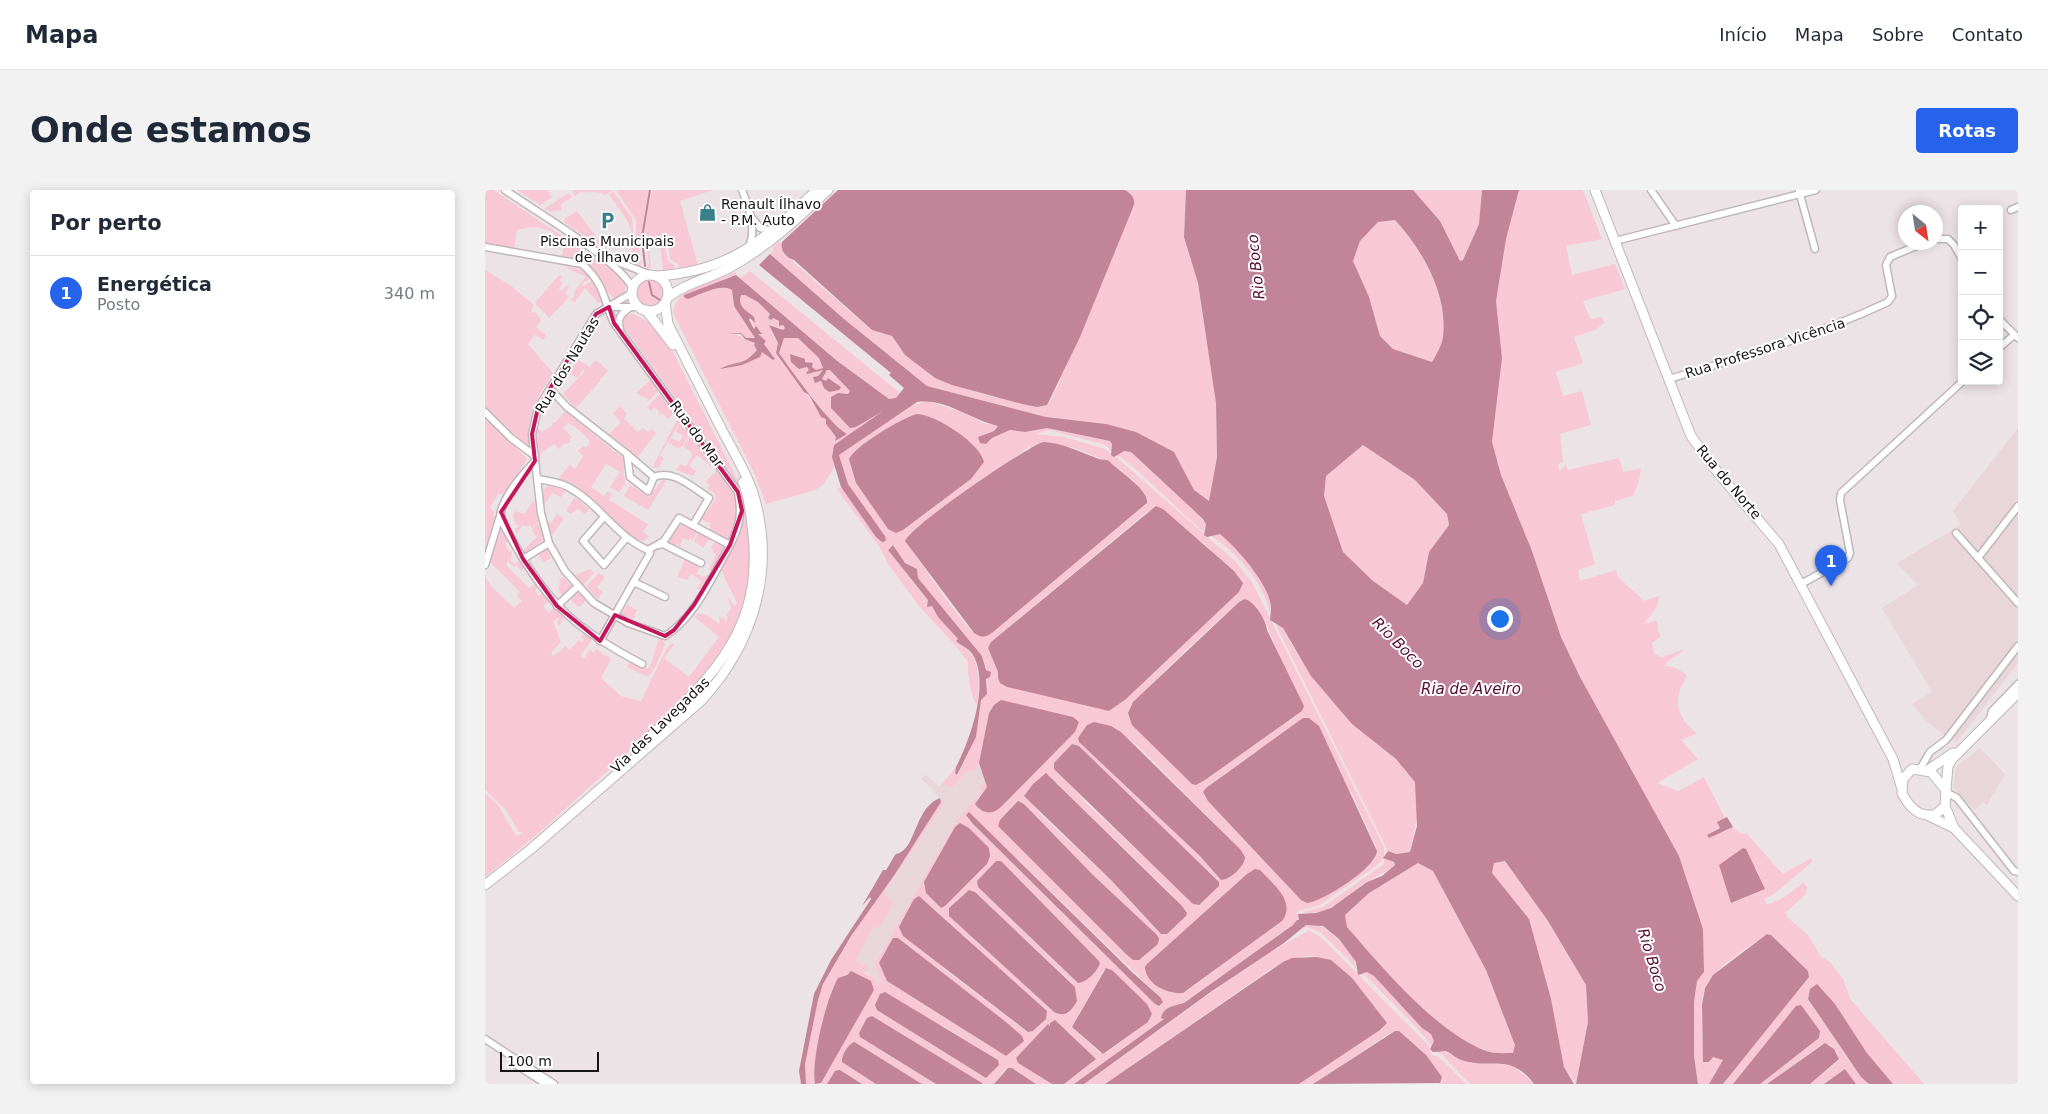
<!DOCTYPE html>
<html lang="pt">
<meta charset="utf-8">
<style>
:root{--surface:#fff;--page:#f2f2f3;--text:#1f2937;--muted:#747a83;--line:#e0e1e3;--accent:#2563eb}
body{margin:0;font-family:"DejaVu Sans",sans-serif;background:var(--page);color:var(--text)}
.controls{position:absolute;right:15px;top:15px;display:grid;overflow:hidden;border-radius:5px;box-shadow:0 2px 12px #0003}
.controls button{width:45px;height:45px;display:grid;place-items:center;padding:0;border:0;border-bottom:1px solid var(--line);background:var(--surface);color:var(--text);font:25px sans-serif}
.compass{position:absolute;left:1413px;top:15px;width:45px;height:45px;border-radius:50%;background:var(--surface);box-shadow:0 2px 12px #0003;rotate:150deg}
.scale{position:absolute;left:15px;bottom:12px;width:99px;box-sizing:border-box;padding-left:5px;border:2px solid #171414;border-top:0;font-size:14px;line-height:18px;white-space:nowrap;color:#171414;-webkit-text-stroke:4px #fff;paint-order:stroke}
.you{position:absolute;left:1014px;top:428px;width:18px;height:18px;margin:-12px;border:4px solid #fff;border-radius:50%;background:#1a73e8;box-shadow:0 0 0 8px #1a73e833}
.badge{display:grid;place-items:center;width:32px;height:32px;border-radius:50%;background:var(--accent);color:#fff;font-size:16px;font-weight:700}
.pin{position:absolute;translate:-50% -41px;filter:drop-shadow(0 1px 2px #0008)}
.pin::after{content:'';position:absolute;top:26px;width:18px;height:15px;background:inherit;clip-path:polygon(0 0,100% 0,50% 100%)}
.list{margin:0;padding:0;list-style:none}
h2{display:flex;justify-content:space-between;align-items:center;height:65px;margin:0;padding:0 20px;font-size:21px}
h2 small{font-size:16px;font-weight:400;color:var(--muted)}
.list li{display:grid;grid-template-columns:32px 1fr auto;gap:15px;align-items:center;box-sizing:border-box;height:75px;padding:0 20px;border-top:1px solid var(--line)}
.list b{display:block;font-size:19px;white-space:nowrap}
.list p{margin:0;font-size:16px;white-space:nowrap;color:var(--muted)}
.list em{font-size:16px;font-style:normal;color:var(--muted)}
.icon{flex:none;width:28px;height:28px;fill:none;stroke:currentColor;stroke-width:2;stroke-linecap:round;stroke-linejoin:round}
.map{position:relative;flex:none;width:1533px;height:894px;overflow:hidden;border-radius:5px}
header{display:flex;align-items:center;gap:30px;box-sizing:border-box;height:70px;padding:0 25px;background:var(--surface);border-bottom:1px solid var(--line)}
header strong{font-size:24px}
nav{display:flex;gap:28px;margin-inline-start:auto;font-size:18px}
.intro{display:flex;align-items:center;justify-content:space-between;box-sizing:border-box;height:120px;padding:0 30px}
h1{margin:0;font-size:35px}
.button{padding:12px 22px;border-radius:5px;background:var(--accent);color:#fff;font-size:18px;font-weight:700}
main{display:flex;gap:30px;padding:0 30px}
aside{flex:1;background:var(--surface);border-radius:5px;box-shadow:0 2px 12px #0003}
.map>svg:first-child{display:block}
.built{fill:#e8d6db}
.green{fill:#f8c8d6;fill-rule:evenodd}
.water{fill:#c18498;fill-rule:evenodd}
.lines{fill:none;stroke-linecap:round;stroke-linejoin:round}
.stream{stroke:#c18498;stroke-width:2}
.minor-casing{stroke:#c0b7b9;stroke-width:9}
.major-casing{stroke:#c0b7b9;stroke-width:11}
.minor{stroke:#fff;stroke-width:6}
.major{stroke:#fff;stroke-width:9}
.marked{fill:none;stroke:#c2185b;stroke-width:4;stroke-linejoin:round}
.labels{text-anchor:middle;stroke-width:4;stroke-linejoin:round;paint-order:stroke}
.poi-label{font-size:14px;fill:#171414;stroke:#fff;text-anchor:start}
.street-label{font-size:14px;fill:#171414;stroke:#fff}
.water-label{font-size:15px;font-style:italic;fill:#560c2f;stroke:#fff}
</style>
<header>
<strong>Mapa</strong>
<nav><a>Início</a><a>Mapa</a><a>Sobre</a><a>Contato</a></nav>
</header>
<div class="intro"><h1>Onde estamos</h1><a class="button">Rotas</a></div>
<main>
<aside>
<h2>Por perto<small></small></h2>
<ul class="list">
<li><span class="badge">1</span><div><b>Energética</b><p>Posto</p></div><em>340 m</em></li>
</ul>
</aside>
<div class="map">
<svg width="1533" height="894" viewBox="0 0 1533 894">
<rect width="100%" height="100%" fill="#ece3e6"/>
<!-- built -->
<g class="built">
<polygon points="1533,238 1533,473 1471,553 1442,532 1427,514 1447,502 1397,418 1433,395 1412,373 1476,335 1468,321"/>
<polygon points="1495,558 1520,584 1502,615 1498,612 1489,620 1468,597 1471,577"/>
<polygon points="494,573 500,592 493,597 496,599 469,635 391,772 391,777 397,791 391,794 385,785 370,771 389,735 394,737 409,713 398,705 459,612 436,588 441,585 454,596 458,593 467,599 481,582 489,580"/>
</g>
<!-- green -->
<g class="green">
<path d="M 0,0 L 9,0 L 134,85 L 142,93 L 139,103 L 130,109 C 105,89 122,72 77,66 L 79,57 L 69,55 L 69,43 C 55,36 47,36 32,40 L 29,59 L 0,54 Z"/>
<polygon points="32,0 62,0 67,7 55,15"/>
<path d="M 89,0 L 127,0 L 120,5 C 112,0 105,4 97,1 L 90,6 L 87,1 Z"/>
<polygon points="131,0 165,0 156,50 151,49 151,30"/>
<polygon points="167,0 228,0 195,11 213,75 194,79 193,74 185,69 183,54 179,50 160,50 160,37"/>
<polygon points="640,0 701,0 699,47 713,93 731,213 732,267 724,311 709,300 689,262 621,234 561,227 442,196 359,129 285,64 289,60 287,57 295,51 299,64 331,92 387,140 407,146 415,159 450,188 497,204 552,217 566,210 572,197 649,15 646,4"/>
<polygon points="928,0 997,0 994,34 978,70 975,72 955,31"/>
<path d="M 1034,0 L 1098,0 L 1117,49 L 1081,56 L 1087,85 L 1130,74 L 1140,99 L 1098,111 L 1105,129 L 1117,127 L 1119,133 L 1112,139 L 1089,147 L 1098,173 L 1071,182 L 1078,206 L 1097,201 L 1106,235 L 1075,244 L 1078,272 L 1073,274 L 1074,281 L 1081,275 L 1083,280 L 1134,268 L 1138,282 L 1156,278 L 1154,291 L 1148,306 L 1130,311 L 1130,315 L 1096,324 L 1110,374 L 1093,380 L 1095,391 L 1131,380 L 1133,387 L 1159,411 L 1174,406 L 1172,417 L 1160,432 L 1161,434 L 1170,430 L 1173,433 L 1173,441 L 1176,446 L 1167,453 L 1170,464 L 1176,467 L 1200,459 C 1193,466 1185,468 1179,476 L 1188,477 L 1201,484 C 1201,491 1197,494 1195,500 C 1189,517 1198,534 1212,543 L 1196,550 L 1213,569 L 1172,593 L 1193,601 L 1219,587 L 1240,628 L 1233,632 L 1235,637 L 1222,645 L 1240,642 L 1248,637 L 1254,643 L 1262,644 L 1298,684 L 1326,668 L 1327,672 L 1289,704 L 1279,709 L 1282,714 C 1298,711 1305,702 1318,693 L 1322,696 L 1321,704 L 1301,722 L 1302,727 L 1323,745 L 1336,767 L 1345,772 L 1358,789 L 1366,810 L 1439,894 L 1408,894 L 1382,863 L 1350,814 L 1328,796 L 1323,806 L 1325,812 L 1366,873 L 1384,894 L 1371,894 L 1360,879 L 1339,894 L 1325,894 L 1351,873 L 1353,864 L 1345,854 L 1335,856 L 1282,894 L 1275,894 L 1334,848 L 1335,845 L 1314,815 L 1248,894 L 1238,894 L 1324,787 L 1323,781 L 1286,745 L 1282,744 C 1262,759 1232,775 1220,797 C 1213,813 1219,853 1218,872 L 1228,867 L 1237,868 L 1238,873 L 1231,881 L 1224,894 L 1213,894 L 1209,866 L 1209,812 L 1212,791 L 1219,782 L 1218,739 L 1194,666 L 1095,487 L 1076,447 L 1047,361 L 1016,285 L 1007,252 L 1017,168 L 1011,111 L 1021,49 ZM 1234,675 L 1271,678 L 1280,699 L 1248,713 Z"/>
<path d="M 128,1 L 147,28 L 149,50 L 154,53 L 156,76 L 149,75 L 145,69 C 153,38 142,30 124,5 Z"/>
<polygon points="84,3 87,7 76,14 77,20 66,22 59,19"/>
<polygon points="92,21 117,55 115,57 80,33 79,29"/>
<path d="M 910,30 C 938,62 963,104 958,147 C 957,155 951,165 947,172 L 908,159 L 895,146 L 884,107 L 868,71 L 875,51 L 893,32 Z"/>
<polygon points="161,52 179,53 183,71 189,75 190,79 178,80 175,55 164,56 166,78 161,78 164,73"/>
<path d="M 80,77 C 91,78 99,79 105,88 L 97,94 L 99,96 L 106,91 L 117,109 L 114,114 L 100,98 L 90,112 L 86,110 L 90,105 L 88,103 L 101,87 Z"/>
<path d="M 0,80 L 25,95 L 49,115 L 45,123 L 50,122 L 56,130 L 51,137 L 61,145 L 58,150 L 50,145 L 43,154 L 68,183 C 57,200 45,219 43,240 C 43,246 45,250 45,256 L 43,257 L 0,218 Z"/>
<polygon points="265,81 415,203 411,208 404,209 351,170 255,88"/>
<path d="M 250,82 L 251,85 L 240,88 L 203,109 C 216,105 235,93 247,100 L 248,114 L 270,148 L 261,148 L 256,143 L 241,143 C 253,144 259,148 270,153 L 272,160 L 267,168 L 238,179 L 269,170 L 277,162 L 288,170 L 290,169 L 273,144 L 277,144 L 271,136 L 270,139 L 265,127 L 270,133 L 266,124 L 259,121 L 255,113 L 256,105 L 260,104 L 273,112 L 285,124 L 283,128 L 286,130 L 288,127 L 300,138 L 298,140 L 285,134 L 286,142 L 293,153 L 291,159 L 336,226 L 341,229 L 345,240 L 351,247 L 350,251 L 362,243 C 349,240 304,178 294,163 L 299,148 L 313,148 L 334,167 L 338,178 L 331,180 L 327,177 L 328,174 L 305,164 L 308,172 L 322,177 L 324,180 L 338,180 L 333,186 L 333,191 L 352,199 L 353,195 L 344,188 L 341,191 L 337,189 L 342,180 L 345,180 L 365,201 L 363,204 L 353,203 L 346,207 L 357,230 L 371,237 L 396,221 L 399,222 L 349,255 L 347,267 L 351,274 L 339,294 L 330,300 L 281,314 L 270,285 L 188,123 C 191,96 229,92 250,82 Z"/>
<polygon points="74,85 77,86 75,90 77,93 74,100 77,101 82,95 84,97 80,103 84,107 64,128 50,113"/>
<circle cx="166" cy="103" r="14"/>
<polygon points="146,123 164,132 187,160 253,291 263,331 265,372 260,410 248,441 218,488 139,566 48,648 0,687 0,603 13,615 31,646 38,643 34,642 20,619 0,600 0,386 5,395 29,418 37,411 32,406 35,402 5,372 16,339 23,351 20,354 24,362 27,361 26,371 29,374 37,370 41,376 36,381 31,375 29,377 23,371 21,375 44,398 52,392 53,397 50,401 54,406 59,402 64,411 58,416 63,423 70,417 81,426 74,436 72,433 74,427 68,431 76,452 66,463 68,466 79,458 79,455 85,460 94,450 98,452 99,450 96,447 100,442 108,448 96,465 99,468 105,460 109,462 111,459 126,469 116,488 136,506 156,511 181,459 187,453 189,455 179,468 204,487 234,447 210,427 213,423 221,425 235,434 234,427 240,429 240,432 243,429 242,425 246,418 242,406 250,416 252,413 236,380 245,360 245,353 233,343 225,340 225,333 217,330 208,335 222,322 231,308 230,304 222,298 225,295 221,292 228,284 230,284 232,276 245,288 247,285 138,136 140,126"/>
<polygon points="93,170 104,176 103,178 111,170 123,181 116,189 111,185 116,190 91,218 78,204 100,181 98,180 92,188 83,182"/>
<polygon points="167,189 175,200 161,213 163,209 151,203"/>
<polygon points="176,203 191,221 183,229 178,224 173,225 174,222 170,217 166,221 162,217"/>
<path d="M 442,211 L 480,223 L 498,233 L 513,236 L 509,241 L 501,243 L 501,254 L 507,248 L 525,240 L 540,242 L 562,238 L 625,251 L 627,254 L 626,261 L 621,255 L 564,240 L 551,244 L 579,247 L 620,259 L 629,267 L 639,261 L 646,262 L 718,329 L 721,334 L 718,342 L 656,284 L 636,267 L 630,266 L 750,371 L 767,392 L 899,657 L 899,668 L 909,672 L 910,675 C 899,684 890,686 880,693 C 860,705 842,728 817,722 L 838,717 L 899,674 L 899,669 L 887,679 L 833,716 L 812,721 L 813,726 L 815,726 L 814,730 L 808,735 L 699,813 L 683,818 L 677,824 L 679,829 L 589,894 L 579,894 L 611,869 L 573,833 L 567,831 L 531,868 L 533,873 L 567,894 L 551,894 L 527,878 L 520,880 L 509,894 L 497,894 L 378,849 L 451,894 L 437,894 L 369,852 L 365,854 L 357,871 L 391,894 L 377,894 L 355,880 L 342,894 L 335,894 L 389,800 L 366,781 L 359,786 L 330,874 L 330,894 L 321,894 L 320,874 L 333,810 L 338,794 L 366,746 L 439,639 L 457,610 L 459,612 L 457,616 L 398,704 L 409,713 L 394,738 L 389,735 L 370,771 L 383,778 L 380,783 L 390,789 L 391,794 L 397,791 L 391,777 L 391,772 L 469,635 L 496,600 L 493,597 L 500,592 L 502,597 L 491,611 L 514,619 L 590,542 L 509,515 L 494,573 L 490,580 L 481,582 L 467,599 L 458,593 L 471,577 L 470,584 L 473,585 L 491,547 L 496,510 L 502,504 L 503,482 L 497,466 L 433,388 L 430,377 L 426,377 L 415,367 L 409,355 L 406,356 L 403,360 L 443,410 L 453,427 L 473,449 L 471,451 C 496,463 495,490 492,515 C 486,508 482,481 483,472 L 470,455 L 434,416 L 403,374 L 396,359 L 352,299 L 356,297 L 400,346 L 363,294 L 354,265 L 426,216 ZM 431,224 L 487,254 L 498,267 L 486,289 L 418,340 L 411,343 L 403,339 L 371,293 L 366,265 L 422,227 ZM 544,257 L 587,257 L 625,272 L 628,277 C 639,280 664,301 662,314 L 502,446 C 498,445 491,444 488,442 C 477,433 424,359 421,348 L 444,329 ZM 663,321 L 719,353 L 756,398 L 754,402 L 641,509 L 513,488 L 513,482 L 503,458 L 506,452 ZM 754,412 L 771,417 L 781,433 L 817,521 L 720,590 L 711,595 L 707,594 L 645,516 L 701,460 ZM 631,538 L 658,561 L 755,659 L 736,690 L 715,666 L 593,548 L 599,541 ZM 587,554 L 594,556 L 734,692 L 735,694 L 712,716 L 599,611 L 569,573 ZM 771,561 L 866,602 L 890,654 L 892,661 L 890,670 L 816,710 L 719,606 L 721,598 ZM 564,585 L 686,704 L 701,726 L 682,744 L 676,744 L 626,690 L 553,622 ZM 533,611 L 539,614 L 609,686 L 671,744 L 674,748 C 673,757 656,767 648,770 L 518,641 L 524,621 ZM 484,622 L 678,810 L 672,816 L 670,814 L 488,634 L 482,628 ZM 484,638 L 505,660 L 497,680 L 460,716 L 456,718 L 441,703 ZM 511,671 L 516,671 L 613,770 L 615,773 C 613,781 601,793 593,793 L 493,697 L 492,691 ZM 481,702 L 490,702 L 585,791 L 590,797 L 592,807 L 584,823 L 574,824 L 569,822 L 464,726 L 464,718 ZM 434,706 L 486,752 L 561,829 L 549,841 L 540,840 L 459,779 ZM 802,721 L 797,731 L 706,798 L 698,803 L 685,803 ZM 413,748 L 429,762 L 521,866 L 402,791 L 394,773 ZM 624,778 L 662,814 L 667,824 L 663,832 L 621,863 L 615,863 L 587,837 L 619,780 ZM 390,818 L 458,836 L 513,870 L 514,875 L 501,888 Z"/>
<polygon points="135,216 142,224 139,228 153,242 158,238 163,242 167,239 171,243 153,267 124,244 136,233 128,223"/>
<polygon points="80,221 139,269 139,284 121,274 106,297 119,306 123,301 127,304 124,310 163,334 158,342 164,346 160,351 150,350 100,303 74,288 85,275 90,279 98,266 93,261 98,256 101,258 105,251 93,239 83,233 78,238 87,247 84,250 86,252 78,255 74,259 69,254 59,261 58,260 54,269 52,237 57,242 68,235 66,233 71,232"/>
<polygon points="0,226 42,269 20,307 14,303 5,317 9,322 9,326 12,326 0,371"/>
<polygon points="194,226 204,240 202,244 203,246 197,257 193,258 183,253 186,248 194,252 198,246 191,241 196,231 175,265 179,268 174,277 167,278"/>
<polygon points="207,243 229,272 226,276 212,265 204,276 211,281 208,286 191,280 195,274 201,276 207,266 207,262 198,257"/>
<polygon points="878,255 930,290 962,324 964,335 944,362 938,393 922,415 888,391 858,362 839,306 841,286"/>
<polygon points="135,282 140,286 140,295 134,302 125,297"/>
<polygon points="178,289 181,291 163,320 139,306 145,295 164,307"/>
<polygon points="63,295 81,300 76,307 67,303 59,315 56,303"/>
<polygon points="90,307 104,319 100,324 93,319 86,324 81,321"/>
<polygon points="49,310 53,332 47,339 45,335 43,337 38,335 32,343 30,339 34,335 31,335 28,326 30,321 39,324"/>
<polygon points="72,324 79,329 67,345 62,331 66,333"/>
<polygon points="53,333 59,350 38,364 37,361 52,347 47,341"/>
<polygon points="196,334 212,342 208,350 205,348 204,351 198,348 194,357 192,354 189,358 182,354"/>
<polygon points="213,343 225,348 218,358 209,351"/>
<path d="M 729,344 L 735,344 C 752,358 772,380 781,400 C 784,406 785,413 786,419 L 785,423 C 780,395 750,360 726,346 Z"/>
<polygon points="230,351 236,353 239,360 227,382 224,379 231,364 227,362 228,360 226,358"/>
<polygon points="61,355 66,368 59,372 53,364"/>
<polygon points="201,367 215,374 212,384 218,387 226,384 214,399 211,399 217,391 206,384 202,390 192,387"/>
<polygon points="105,379 109,383 98,395 90,385"/>
<polygon points="114,383 120,387 112,397 118,402 113,409 101,396"/>
<polygon points="78,387 88,398 77,407 73,397 76,394 74,390"/>
<polygon points="91,401 101,410 96,416 92,416 86,410"/>
<polygon points="142,415 152,420 148,430 136,424"/>
<path d="M 790,433 L 798,438 C 822,485 855,524 897,558 C 906,565 928,583 931,594 C 936,616 930,641 925,662 L 911,664 L 903,661 Z"/>
<path d="M 175,447 L 180,454 L 171,476 L 163,487 L 142,477 L 146,470 L 163,479 C 169,471 169,458 175,447 Z"/>
<polygon points="1020,671 1063,731 1101,795 1103,832 1091,894 1079,877 1066,809 1007,683 1009,673"/>
<path d="M 933,673 L 948,681 L 1001,780 L 1031,855 L 1028,863 C 1020,863 1009,864 1001,861 C 951,842 897,777 862,737 L 860,725 L 884,703 Z"/>
<path d="M 831,734 C 844,738 875,768 871,780 L 869,775 L 835,742 L 822,737 L 816,740 L 821,735 Z"/>
<path d="M 824,740 L 838,749 L 943,855 L 947,865 L 954,867 L 981,894 L 953,894 L 957,891 L 955,884 L 914,841 L 905,843 L 828,894 L 814,894 L 899,837 C 867,790 847,741 783,781 L 620,894 L 599,894 L 770,771 Z"/>
<polygon points="882,782 889,786 937,838 946,844 949,851 946,855 928,834 880,785 873,785"/>
<polygon points="957,860 974,869 1029,876 1049,894 985,894 956,864 950,862"/>
</g>
<!-- water -->
<g class="water">
<path d="M 353,0 L 640,0 C 646,4 650,7 649,15 L 595,147 L 562,215 L 552,217 L 537,214 L 467,195 L 450,188 L 420,165 L 407,146 L 387,140 L 309,70 C 301,68 295,60 297,52 Z"/>
<path d="M 701,0 L 928,0 L 955,31 L 975,71 L 978,70 L 994,34 L 997,0 L 1034,0 L 1021,49 L 1011,111 L 1017,168 L 1007,252 L 1016,285 L 1047,361 L 1076,447 L 1095,487 L 1194,666 L 1218,739 L 1219,782 L 1212,791 L 1209,812 L 1209,866 L 1213,894 L 1091,894 L 1103,832 L 1101,795 L 1063,731 L 1020,671 L 1009,673 L 1007,683 L 1044,729 L 1066,809 L 1079,877 L 1089,894 L 1049,894 C 1025,861 1004,881 974,869 C 970,867 965,863 961,861 L 948,862 L 945,859 L 949,851 L 946,844 L 937,838 L 889,786 L 882,782 L 873,785 L 871,772 L 854,749 L 838,736 L 821,735 L 799,753 L 727,801 L 599,894 L 589,894 L 679,829 L 676,828 C 679,816 689,816 699,813 L 808,735 L 812,730 L 814,730 L 813,724 L 831,723 L 846,718 L 882,692 L 897,686 L 910,675 L 909,672 L 898,668 L 903,661 L 911,664 L 925,662 L 932,636 L 930,592 L 911,569 L 867,534 L 826,486 L 798,438 L 785,430 C 785,426 786,423 786,419 C 787,397 751,357 735,344 L 722,347 L 719,345 L 721,334 L 718,329 L 646,262 L 639,261 L 629,267 L 626,265 L 627,254 L 625,251 L 562,238 L 540,242 L 525,240 L 507,248 L 501,254 L 495,253 L 493,247 L 509,241 L 513,236 C 486,230 461,208 432,212 L 354,265 L 363,294 L 400,346 L 401,351 L 397,352 L 391,347 L 356,297 L 347,267 L 349,255 L 398,221 L 371,237 L 365,238 L 346,218 L 346,207 L 353,203 L 363,204 L 365,201 L 345,180 L 342,180 L 337,189 L 341,191 L 343,188 L 356,197 L 354,200 L 344,202 L 339,198 L 336,191 L 330,193 L 328,187 L 333,186 L 338,180 L 322,184 L 321,183 L 324,180 L 322,177 L 314,179 L 306,172 L 305,164 L 320,169 L 320,172 L 328,173 L 327,177 L 331,180 L 338,178 L 334,168 L 313,148 L 299,148 L 294,163 C 308,183 345,235 362,244 L 350,251 L 351,247 L 341,234 L 341,229 L 336,227 L 324,205 L 319,202 L 291,163 L 293,153 L 284,135 L 298,140 L 300,138 L 298,135 L 294,136 L 294,131 L 288,128 L 286,130 L 283,128 L 285,124 L 273,112 L 260,105 L 256,105 C 252,118 262,120 269,127 L 270,133 L 265,128 L 264,130 L 269,139 L 271,136 L 277,144 L 273,144 L 281,151 L 279,154 L 290,169 L 288,170 L 277,162 L 275,167 L 257,175 L 235,179 C 251,170 258,177 272,160 L 269,155 L 270,153 L 260,149 L 256,144 L 241,144 L 256,143 L 261,148 L 270,148 L 249,116 L 247,100 C 235,93 215,105 203,109 L 199,107 L 199,105 L 251,85 L 351,170 L 404,209 L 411,208 L 419,198 L 404,185 L 406,183 L 274,75 L 285,64 L 359,129 L 442,196 L 561,227 L 621,234 L 651,242 L 689,262 L 709,300 L 724,311 L 732,267 L 731,213 L 713,93 L 699,47 ZM 910,30 C 938,61 963,104 958,147 C 957,155 951,165 947,172 L 908,159 L 895,146 L 884,107 L 868,71 L 875,51 L 893,32 ZM 878,255 L 930,290 L 962,324 L 964,335 L 944,362 L 938,393 L 922,415 L 888,391 L 858,362 L 839,306 L 841,286 ZM 933,673 L 948,681 L 1001,780 L 1030,855 L 1028,863 C 1020,863 1009,864 1001,861 C 951,842 897,777 862,737 L 860,725 L 884,703 Z"/>
<path d="M 431,224 C 450,224 495,253 499,272 L 486,289 L 418,340 L 411,343 L 403,339 L 371,293 L 364,269 C 371,255 416,229 431,224 Z"/>
<path d="M 558,252 C 579,253 594,262 614,269 C 617,270 623,269 625,272 C 633,281 664,299 662,313 L 508,442 C 500,448 497,448 489,443 L 420,351 C 428,334 537,260 558,252 Z"/>
<polygon points="671,316 678,319 749,381 758,393 754,402 641,509 624,521 522,497 515,493 513,488 513,482 503,458 506,452"/>
<path d="M 408,355 L 420,373 L 432,379 L 433,388 L 497,466 L 501,480 L 506,482 L 505,487 L 501,489 L 502,504 L 496,510 L 491,547 L 472,585 L 470,583 L 471,577 C 485,550 505,494 488,465 C 483,457 476,456 471,451 L 473,449 L 453,427 L 447,416 L 442,417 L 443,410 L 403,360 Z"/>
<path d="M 760,409 C 770,412 781,430 782,440 L 819,516 L 817,521 L 720,590 L 711,595 L 707,594 L 647,535 L 643,523 L 648,512 L 754,412 Z"/>
<path d="M 516,510 L 588,527 L 594,532 L 590,542 L 518,615 C 509,625 498,625 490,614 L 502,597 L 494,573 L 504,523 L 509,515 Z"/>
<path d="M 818,528 L 824,528 L 834,536 L 892,661 C 891,678 838,711 822,713 L 816,710 L 723,611 L 718,602 L 721,598 Z"/>
<path d="M 609,532 L 626,536 L 636,542 L 755,659 L 760,667 C 760,676 745,690 736,690 L 715,666 L 594,552 L 593,548 L 602,535 Z"/>
<polygon points="587,554 594,556 734,692 734,696 714,715 708,714 569,579 569,573"/>
<polygon points="561,583 697,716 702,723 701,726 682,744 676,744 626,690 539,606 548,594"/>
<path d="M 455,608 L 456,612 L 410,684 L 366,746 L 338,794 L 333,810 L 320,874 L 321,894 L 316,894 L 314,881 L 329,804 L 346,770 L 386,709 L 385,707 L 377,716 L 398,680 L 401,680 L 397,687 L 410,665 C 411,663 414,664 416,662 C 431,654 431,617 455,608 Z"/>
<polygon points="533,611 539,614 609,686 671,744 674,748 673,754 654,770 648,770 641,764 513,636 515,630"/>
<polygon points="484,622 647,782 676,808 678,812 674,816 670,814 488,634 481,625"/>
<polygon points="1242,627 1248,637 1224,648 1222,645 1235,638 1232,632"/>
<polygon points="475,633 484,638 504,658 505,666 502,674 460,716 456,718 441,703 439,692 470,637"/>
<polygon points="1258,658 1261,659 1280,699 1246,713 1234,675"/>
<path d="M 511,671 L 516,671 L 613,770 L 615,773 C 613,781 601,793 593,793 L 493,697 L 492,691 Z"/>
<path d="M 770,679 L 775,680 C 787,693 812,712 797,731 L 698,803 C 683,804 661,795 660,777 L 662,774 L 762,684 Z"/>
<path d="M 484,700 L 490,702 L 590,797 L 592,811 C 586,821 581,828 569,822 L 464,726 L 464,718 Z"/>
<polygon points="434,706 562,821 561,829 548,841 543,842 418,746 414,737 429,709"/>
<polygon points="1282,744 1286,745 1323,781 1324,787 1238,894 1224,894 1238,870 1228,867 1224,872 1218,872 1217,815 1220,798 1228,785"/>
<polygon points="408,748 413,748 521,832 537,846 539,851 521,866 402,791 394,773"/>
<polygon points="832,767 846,770 867,788 902,833 895,840 814,894 620,894 798,772 807,768"/>
<polygon points="621,778 627,780 662,814 667,824 663,832 618,864 587,837"/>
<path d="M 366,781 L 386,791 L 389,800 L 336,893 L 330,894 C 326,869 341,810 353,788 L 362,785 Z"/>
<polygon points="1332,794 1350,814 1382,863 1408,894 1384,894 1376,887 1323,809 1325,799"/>
<polygon points="400,802 513,870 514,875 501,888 392,820 390,815 395,804"/>
<polygon points="1316,815 1335,841 1334,848 1275,894 1248,894 1311,816"/>
<polygon points="387,826 497,893 497,894 451,894 375,847 374,843 382,828"/>
<polygon points="570,830 611,869 579,894 567,894 533,873 531,868 563,834 565,836 565,833"/>
<polygon points="910,841 914,841 941,865 957,887 955,893 828,894"/>
<path d="M 369,852 L 371,853 L 437,894 L 391,894 L 357,872 C 356,866 363,854 369,852 Z"/>
<polygon points="1340,853 1349,859 1354,869 1325,894 1282,894"/>
<polygon points="523,878 527,878 551,894 509,894"/>
<polygon points="1360,879 1371,894 1339,894"/>
<polygon points="354,880 355,880 377,894 342,894 350,881"/>
</g>
<g class="lines">
<!-- stream -->
<g class="stream">
<polyline points="160,76 157,48 165,0"/>
<polyline points="164,92 167,105 175,110"/>
</g>
<defs>
<g id="minor">
<path d="M 20,0 C 50,21 131,68 147,97"/>
<path d="M 257,0 C 264,19 272,36 264,57"/>
<polyline points="1166,0 1191,36"/>
<polyline points="1314,1 1330,59"/>
<polyline points="1526,20 1533,17"/>
<polyline points="268,29 275,38 287,41"/>
<polyline points="1450,49 1463,49 1469,55 1477,69"/>
<polyline points="1130,51 1331,0"/>
<path d="M 0,57 L 97,74 C 120,94 118,109 129,133 L 253,302 C 257,323 255,336 245,355"/>
<polyline points="118,66 166,85"/>
<polyline points="128,117 154,117"/>
<polyline points="1514,129 1533,148"/>
<path d="M 135,139 C 132,128 136,124 144,118"/>
<polyline points="1514,158 1529,145"/>
<path d="M 1184,189 C 1258,167 1333,145 1403,112 L 1407,106 L 1401,75 L 1405,67 L 1441,52"/>
<polyline points="65,199 82,217 142,264"/>
<polyline points="0,222 26,248 50,266"/>
<polygon points="142,264 169,287 163,301 145,287"/>
<path d="M 50,271 C 38,284 21,303 16,321 C 14,331 24,344 29,353 C 64,416 94,441 157,474"/>
<path d="M 169,287 C 189,279 208,298 224,308 L 208,335"/>
<path d="M 53,289 C 62,291 75,292 83,297 C 114,313 130,346 163,360 L 179,351 L 194,328 L 245,355 C 228,385 210,428 180,446 L 143,433 L 109,413 L 80,381 L 64,353 L 56,323 L 47,244 L 53,218 L 111,124 L 147,103"/>
<polyline points="119,327 98,351 119,375 141,348"/>
<polyline points="1471,343 1533,413"/>
<polyline points="173,355 178,354 216,373"/>
<polyline points="1493,368 1533,316"/>
<polyline points="38,369 64,353"/>
<polyline points="0,375 16,323"/>
<polyline points="148,394 151,393 180,407"/>
<polyline points="1316,394 1363,368 1365,363 1355,310 1356,303 1478,191"/>
<polyline points="72,416 93,396"/>
<polyline points="115,451 165,363 163,360"/>
<polyline points="1505,528 1507,521 1533,494"/>
<polyline points="1435,579 1445,562 1461,550 1533,456"/>
<polyline points="1461,602 1472,608 1529,681 1533,682"/>
<polyline points="0,849 69,894"/>
<polyline points="30,874 61,894"/>
</g>
<g id="major">
<polyline points="1110,0 1206,246 1234,284 1294,354 1408,569 1416,596"/>
<circle cx="165" cy="103" r="18"/>
<path d="M 171,86 C 246,82 280,49 332,0"/>
<path d="M 182,108 C 201,93 223,89 244,78 C 281,58 312,29 343,0"/>
<polyline points="161,120 188,155"/>
<path d="M 167,545 C 229,485 278,438 268,344 C 266,327 265,308 258,292"/>
<path d="M 1427,579 L 1446,582 L 1461,600 L 1460,616 L 1451,624 C 1435,629 1424,617 1417,603 L 1418,589 Z"/>
<polyline points="1443,580 1468,563"/>
<polyline points="1461,599 1463,576 1467,569 1533,503"/>
<polyline points="1460,616 1469,638"/>
<polyline points="1444,626 1469,638 1533,706"/>
<path d="M 0,695 L 46,659 L 217,510 C 270,452 292,376 267,300 C 260,280 248,261 238,242 C 220,206 201,170 183,134 L 180,113"/>
</g>
</defs>
<!-- minor casing -->
<use href="#minor" class="minor-casing"/>
<!-- major casing -->
<use href="#major" class="major-casing"/>
<!-- minor -->
<use href="#minor" class="minor"/>
<!-- major -->
<use href="#major" class="major"/>
</g>
<!-- marked area -->
<path class="marked" d="M 124,117 L 129,133 L 253,302 L 257,321 L 245,355 L 209,415 L 189,440 L 180,446 L 130,425 L 115,451 L 72,416 L 38,369 L 16,322 L 50,271 L 47,244 L 53,218 L 111,124 Z"/>
<!-- icons -->
<defs>
<symbol id="shop-bare" viewBox="-9 -9 18 18"><path d="M-5-2.5h2.3a2.7 3.5 0 0 1 5.4 0H5L5.5 6h-11ZM-1.5-2.5h3a1.5 2.3 0 0 0-3 0Z" fill="#39808a" stroke="#fff" stroke-width="2.5" paint-order="stroke"/></symbol>
<symbol id="parking-bare" viewBox="-9 -9 18 18"><path d="M-3.5-5.5H1a3.5 3.5 0 0 1 0 7H-1V5.5H-3.5ZM-1-3.4V-.6H.8a1.4 1.4 0 0 0 0-2.8Z" fill="#39808a" stroke="#fff" stroke-width="2.5" paint-order="stroke"/></symbol>
</defs>
<g fill-rule="evenodd">
<use href="#shop-bare" x="210" y="10" width="25" height="25"/>
<use href="#parking-bare" x="110" y="18" width="25" height="25"/>
</g>
<g class="labels">
<!-- poi labels -->
<g class="poi-label">
<text x="236" y="19">Renault Ílhavo<tspan x="236" dy="16">- P.M. Auto</tspan></text>
<text x="122" y="56" text-anchor="middle">Piscinas Municipais<tspan x="122" dy="16">de Ílhavo</tspan></text>
</g>
<!-- street labels -->
<g class="street-label">
<text transform="translate(1280 158) rotate(-18)" y="5">Rua Professora Vicência</text>
<text transform="translate(82 175) rotate(-59)" y="5">Rua dos Nautas</text>
<text transform="translate(212 244) rotate(53)" y="5">Rua do Mar</text>
<text transform="translate(1244 292) rotate(50)" y="5">Rua do Norte</text>
<text transform="translate(175 535) rotate(-44)" y="5">Via das Lavegadas</text>
</g>
<!-- water labels -->
<g class="water-label">
<text transform="translate(771 77) rotate(-96)" y="5">Rio Boco</text>
<text transform="translate(913 453) rotate(45)" y="5">Rio Boco</text>
<text x="986" y="504">Ria de Aveiro</text>
<text transform="translate(1167 770) rotate(73)" y="5">Rio Boco</text>
</g>
</g>
</svg>
<div class="controls">
<button>+</button>
<button>−</button>
<button><svg class="icon" aria-label="locate" viewBox="0 0 24 24"><circle cx="12" cy="12" r="6"/><path d="M12 2v4M12 18v4M2 12h4M18 12h4"/></svg></button>
<button><svg class="icon" aria-label="layers" viewBox="0 0 24 24"><path d="M12 4l9 5-9 5-9-5zM3 14l9 5 9-5"/></svg></button>
</div>
<svg class="compass" viewBox="-18 -18 36 36"><path d="M0-13l5 13h-10z" fill="#e53935"/><path d="M0 13l5-13h-10z" fill="#747a83"/></svg>
<div class="scale">100 m</div>
<div class="you"></div>
<div class="pin badge" style="left:1346px;top:396px">1</div>
</div>
</main>
